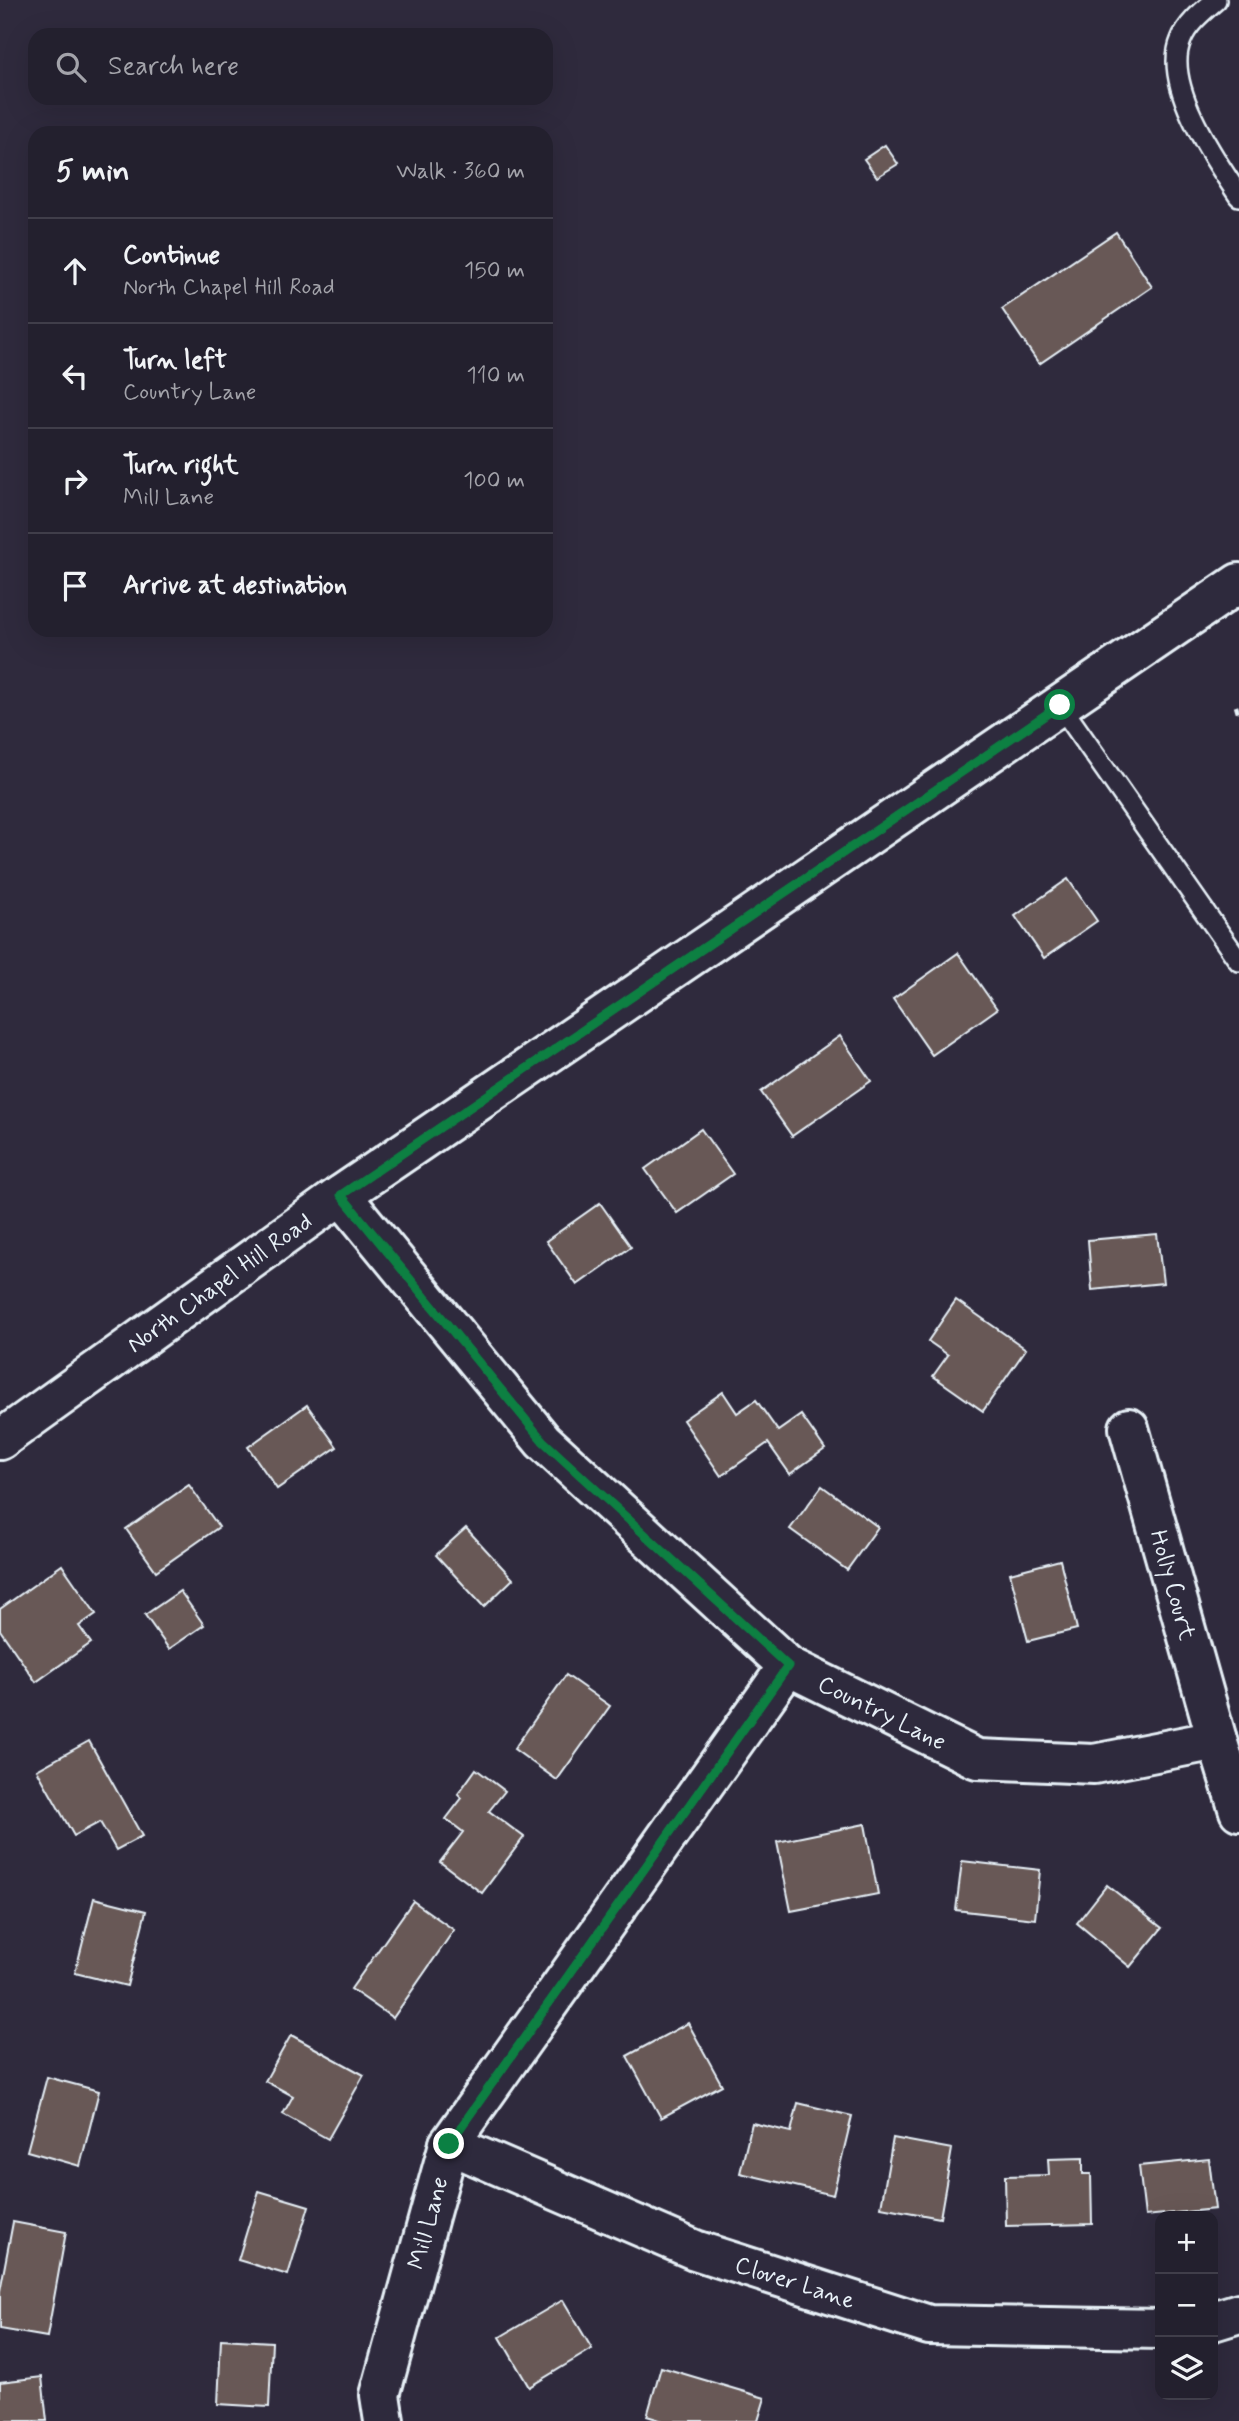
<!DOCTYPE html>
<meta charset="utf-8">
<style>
:root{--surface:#23202e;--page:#2b2836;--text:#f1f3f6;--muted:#a3a3aa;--line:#403e4a}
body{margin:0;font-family:Mynerve,sans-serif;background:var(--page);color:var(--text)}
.controls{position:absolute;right:21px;bottom:21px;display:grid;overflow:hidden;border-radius:14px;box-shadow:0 7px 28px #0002}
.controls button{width:63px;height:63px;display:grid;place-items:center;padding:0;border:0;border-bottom:2px solid var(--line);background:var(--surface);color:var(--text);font:35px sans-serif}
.stop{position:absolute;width:21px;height:21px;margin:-16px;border:5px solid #0b8043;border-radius:50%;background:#fff}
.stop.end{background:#0b8043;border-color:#fff;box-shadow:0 2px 7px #0008}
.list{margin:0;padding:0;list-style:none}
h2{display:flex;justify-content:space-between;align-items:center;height:91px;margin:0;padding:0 28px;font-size:30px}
h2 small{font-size:23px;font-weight:400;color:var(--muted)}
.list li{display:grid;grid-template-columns:46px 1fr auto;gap:21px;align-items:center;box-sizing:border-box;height:105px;padding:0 28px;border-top:2px solid var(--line)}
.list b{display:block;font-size:26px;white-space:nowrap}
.list p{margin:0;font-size:23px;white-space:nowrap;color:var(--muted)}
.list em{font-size:23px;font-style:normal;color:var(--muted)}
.icon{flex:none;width:38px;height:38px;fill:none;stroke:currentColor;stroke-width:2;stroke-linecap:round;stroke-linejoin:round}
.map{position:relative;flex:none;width:1239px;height:2421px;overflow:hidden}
.search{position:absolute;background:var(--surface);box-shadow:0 7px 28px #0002;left:28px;top:28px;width:525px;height:77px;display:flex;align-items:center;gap:18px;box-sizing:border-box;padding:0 24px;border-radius:21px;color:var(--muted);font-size:26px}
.panel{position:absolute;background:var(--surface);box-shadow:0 7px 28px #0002;left:28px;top:126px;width:525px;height:511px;border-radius:21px}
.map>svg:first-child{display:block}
.building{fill:#685957;stroke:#e8f1f8;stroke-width:2}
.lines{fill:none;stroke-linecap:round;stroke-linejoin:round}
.lane-casing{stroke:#e8f1f8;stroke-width:24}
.street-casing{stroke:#e8f1f8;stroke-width:44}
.secondary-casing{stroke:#e8f1f8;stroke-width:44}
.path{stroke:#e8f1f8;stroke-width:4.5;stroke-dasharray:7 5;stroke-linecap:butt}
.lane{stroke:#2f2a3d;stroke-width:19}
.street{stroke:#2f2a3d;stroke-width:38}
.secondary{stroke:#2f2a3d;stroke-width:38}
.route{stroke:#0b8043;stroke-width:9}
.labels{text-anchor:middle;stroke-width:7;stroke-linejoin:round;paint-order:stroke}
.street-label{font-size:24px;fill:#e8f1f8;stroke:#2f2a3d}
</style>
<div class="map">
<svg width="1239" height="2421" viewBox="0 0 1239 2421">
<rect width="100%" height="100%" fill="#2f2a3d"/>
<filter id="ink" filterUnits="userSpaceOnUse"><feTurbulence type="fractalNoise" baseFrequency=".0143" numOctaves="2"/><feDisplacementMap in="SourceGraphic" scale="14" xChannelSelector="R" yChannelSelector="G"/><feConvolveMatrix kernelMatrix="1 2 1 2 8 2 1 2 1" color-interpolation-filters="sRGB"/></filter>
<g filter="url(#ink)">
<!-- building -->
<g class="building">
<polygon points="885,145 898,164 877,177 864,159"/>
<polygon points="1116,232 1152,287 1039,364 1002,309"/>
<polygon points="1068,879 1097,921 1044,958 1015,916"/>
<polygon points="958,953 997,1009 932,1055 893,999"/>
<polygon points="840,1036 871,1081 792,1136 761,1092"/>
<polygon points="701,1129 733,1174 677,1213 645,1169"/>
<polygon points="600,1203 631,1247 577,1285 546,1241"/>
<polygon points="1157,1234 1163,1283 1092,1290 1088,1240"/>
<polygon points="956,1300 1026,1349 983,1411 933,1376 948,1355 928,1341"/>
<polygon points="723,1392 737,1413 756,1400 778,1431 801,1415 825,1449 790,1474 768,1443 721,1476 683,1420"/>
<polygon points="307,1405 337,1447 277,1489 248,1447"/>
<polygon points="189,1485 219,1527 156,1571 126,1529"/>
<polygon points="822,1486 878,1527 847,1570 790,1529"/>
<polygon points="466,1528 513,1579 484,1607 436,1555"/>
<polygon points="1060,1560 1077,1629 1028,1641 1010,1573"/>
<polygon points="62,1565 96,1614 79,1626 91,1643 36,1682 0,1630 0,1609"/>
<polygon points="180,1591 204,1625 169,1649 145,1615"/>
<polygon points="566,1675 610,1706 557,1780 514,1749"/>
<polygon points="89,1741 142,1836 116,1850 100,1822 74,1836 37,1770"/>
<polygon points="476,1769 505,1791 489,1811 524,1837 482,1893 440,1862 463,1832 446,1819 462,1798 458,1794"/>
<polygon points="865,1824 878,1894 791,1911 777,1842"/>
<polygon points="962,1861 1040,1870 1035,1919 956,1910"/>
<polygon points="1107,1885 1162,1928 1130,1967 1077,1923"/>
<polygon points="94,1898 146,1911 127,1986 75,1973"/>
<polygon points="413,1901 454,1930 393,2018 351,1989"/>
<polygon points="688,2023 722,2085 661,2118 627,2056"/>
<polygon points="291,2035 364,2075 328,2139 283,2114 293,2096 265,2081"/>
<polygon points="47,2077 99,2091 80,2166 27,2151"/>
<polygon points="798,2103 852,2116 833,2195 740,2173 752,2123 791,2132"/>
<polygon points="893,2138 952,2149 940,2218 881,2207"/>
<polygon points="1083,2158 1083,2174 1091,2174 1092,2224 1006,2226 1005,2176 1049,2175 1048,2159"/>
<polygon points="1209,2159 1215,2209 1145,2216 1139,2166"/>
<polygon points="259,2191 309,2206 288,2275 238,2260"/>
<polygon points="13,2222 66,2232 47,2337 0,2329 0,2291"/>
<polygon points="563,2300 592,2349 529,2387 500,2337"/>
<polygon points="221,2339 272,2342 269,2407 218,2404"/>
<polygon points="661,2367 765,2398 758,2421 663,2421 647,2416"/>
<polygon points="42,2377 47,2421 0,2421 0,2382"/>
</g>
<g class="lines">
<defs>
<g id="lane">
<path d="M 1216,0 C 1203,11 1187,24 1181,40 C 1162,84 1215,160 1239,196"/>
<polyline points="1060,705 1239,961"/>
</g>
<g id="street">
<path id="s1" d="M 341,1195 L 543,1441 L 788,1666 L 977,1759 L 1094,1764 L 1217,1740"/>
<path id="s2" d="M 1129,1428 L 1217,1740 L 1239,1811"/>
<path id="s3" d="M 449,2144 L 695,2250 L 929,2325 L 1160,2329"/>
<polyline points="1213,2321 1239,2313"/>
<path id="s4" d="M 384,2421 L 380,2395 L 449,2144 L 788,1666"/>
</g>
<g id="secondary">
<path id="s5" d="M 0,1440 L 341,1195 L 1239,583"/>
</g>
</defs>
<!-- lane casing -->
<use href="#lane" class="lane-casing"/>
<!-- street casing -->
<use href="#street" class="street-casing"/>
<!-- secondary casing -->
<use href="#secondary" class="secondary-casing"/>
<!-- path -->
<polyline class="path" points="1236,706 1239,716"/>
<!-- lane -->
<use href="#lane" class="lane"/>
<!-- street -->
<use href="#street" class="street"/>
<!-- secondary -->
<use href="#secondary" class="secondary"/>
</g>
</g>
<g class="lines" filter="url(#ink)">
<!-- route -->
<polyline class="route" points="449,2144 788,1666 543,1441 341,1195 1060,705"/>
</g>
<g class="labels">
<!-- street labels -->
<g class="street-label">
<text dy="8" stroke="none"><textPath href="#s5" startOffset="270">North Chapel Hill Road</textPath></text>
<text dy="8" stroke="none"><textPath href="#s2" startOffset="163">Holly Court</textPath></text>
<text dy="8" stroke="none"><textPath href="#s1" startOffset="756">Country Lane</textPath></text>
<text dy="8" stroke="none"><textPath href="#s4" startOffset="205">Mill Lane</textPath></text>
<text dy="8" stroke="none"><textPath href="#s3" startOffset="373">Clover Lane</textPath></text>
</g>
</g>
</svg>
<div class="controls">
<button>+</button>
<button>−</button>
<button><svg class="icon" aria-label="layers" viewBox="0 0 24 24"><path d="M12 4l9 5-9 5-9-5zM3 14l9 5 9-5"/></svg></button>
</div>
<div class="stop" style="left:1060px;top:705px"></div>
<div class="stop end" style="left:449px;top:2144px"></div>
<div class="search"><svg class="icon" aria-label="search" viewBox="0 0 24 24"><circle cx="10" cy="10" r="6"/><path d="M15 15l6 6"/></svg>Search here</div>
<section class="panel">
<h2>5 min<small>Walk · 360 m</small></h2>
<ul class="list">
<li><svg class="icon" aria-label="ahead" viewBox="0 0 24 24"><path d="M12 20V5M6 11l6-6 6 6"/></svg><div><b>Continue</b><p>North Chapel Hill Road</p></div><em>150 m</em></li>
<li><svg class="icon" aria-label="left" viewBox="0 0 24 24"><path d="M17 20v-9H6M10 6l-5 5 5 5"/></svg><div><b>Turn left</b><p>Country Lane</p></div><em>110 m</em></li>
<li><svg class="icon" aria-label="right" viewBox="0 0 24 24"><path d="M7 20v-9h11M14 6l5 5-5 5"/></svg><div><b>Turn right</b><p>Mill Lane</p></div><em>100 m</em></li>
<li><svg class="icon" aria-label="arrive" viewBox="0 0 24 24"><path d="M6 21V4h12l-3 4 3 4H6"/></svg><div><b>Arrive at destination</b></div></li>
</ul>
</section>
</div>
